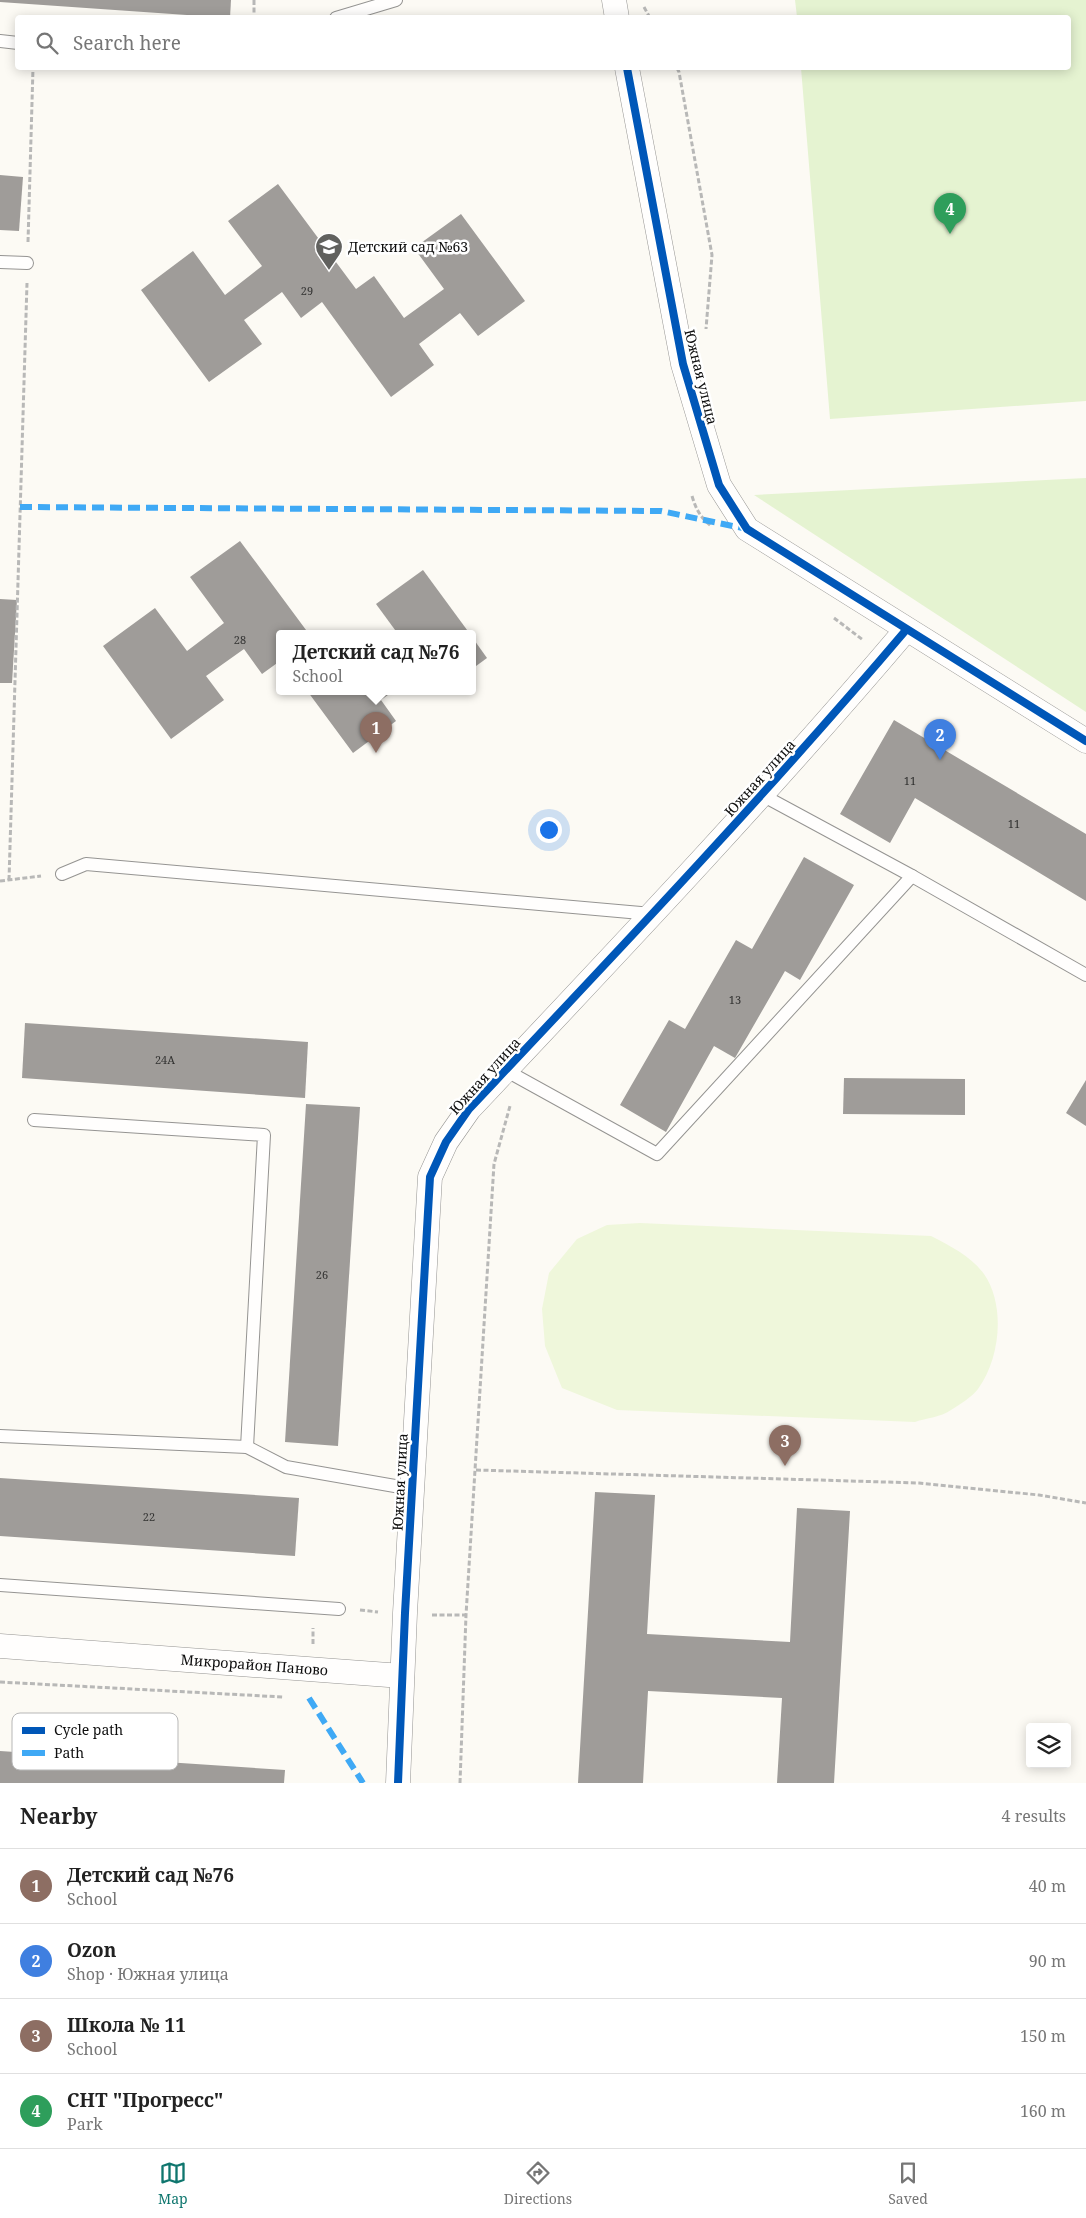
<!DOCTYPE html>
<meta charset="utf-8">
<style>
:root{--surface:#fff;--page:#f2f2f2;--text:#222;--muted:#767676;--line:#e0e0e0;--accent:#0f766e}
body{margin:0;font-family:"Noto Serif",serif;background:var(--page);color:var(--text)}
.controls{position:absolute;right:15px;bottom:15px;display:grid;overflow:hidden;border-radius:5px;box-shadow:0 2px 12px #0003}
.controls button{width:45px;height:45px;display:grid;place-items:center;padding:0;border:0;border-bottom:1px solid var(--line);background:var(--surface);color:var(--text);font:25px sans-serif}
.you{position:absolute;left:548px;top:829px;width:18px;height:18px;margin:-12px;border:4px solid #fff;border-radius:50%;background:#1a73e8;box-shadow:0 0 0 8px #1a73e833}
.badge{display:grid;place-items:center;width:32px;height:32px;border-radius:50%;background:var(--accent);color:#fff;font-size:16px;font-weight:700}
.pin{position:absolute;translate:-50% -41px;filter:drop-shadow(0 1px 2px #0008)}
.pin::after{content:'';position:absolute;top:26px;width:18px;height:15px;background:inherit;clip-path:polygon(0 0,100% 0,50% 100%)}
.popup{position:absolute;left:276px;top:630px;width:200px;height:65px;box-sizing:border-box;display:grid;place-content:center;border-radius:5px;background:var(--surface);filter:drop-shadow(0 1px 4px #0005);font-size:16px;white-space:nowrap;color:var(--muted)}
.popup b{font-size:19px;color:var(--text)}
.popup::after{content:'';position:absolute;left:50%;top:100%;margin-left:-10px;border:10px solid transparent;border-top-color:var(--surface)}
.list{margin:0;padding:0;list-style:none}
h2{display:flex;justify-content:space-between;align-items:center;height:65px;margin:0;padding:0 20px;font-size:21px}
h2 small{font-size:16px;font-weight:400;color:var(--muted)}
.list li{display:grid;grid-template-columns:32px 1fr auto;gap:15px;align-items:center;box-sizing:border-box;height:75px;padding:0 20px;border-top:1px solid var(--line)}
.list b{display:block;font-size:19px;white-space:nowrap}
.list p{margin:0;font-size:16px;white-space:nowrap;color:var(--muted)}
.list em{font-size:16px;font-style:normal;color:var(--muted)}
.icon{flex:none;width:28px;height:28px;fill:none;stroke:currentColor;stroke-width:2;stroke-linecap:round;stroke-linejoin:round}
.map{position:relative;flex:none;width:1086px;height:1783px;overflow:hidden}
.search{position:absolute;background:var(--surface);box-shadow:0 2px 12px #0003;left:15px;right:15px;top:15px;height:55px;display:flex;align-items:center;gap:12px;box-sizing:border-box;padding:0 18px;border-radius:5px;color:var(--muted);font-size:19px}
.sheet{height:365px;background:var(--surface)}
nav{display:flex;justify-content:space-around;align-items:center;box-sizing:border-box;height:70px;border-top:1px solid var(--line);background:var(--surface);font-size:14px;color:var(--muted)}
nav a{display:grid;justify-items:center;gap:2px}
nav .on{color:var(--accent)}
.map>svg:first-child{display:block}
.green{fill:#e5f3d1}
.pitch{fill:#eff7db}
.building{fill:#9f9c99}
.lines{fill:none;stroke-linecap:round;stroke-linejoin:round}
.service-casing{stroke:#959492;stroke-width:14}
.minor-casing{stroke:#959492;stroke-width:25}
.path{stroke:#b8b8b7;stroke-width:3;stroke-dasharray:5 2.5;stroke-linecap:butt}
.service{stroke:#fffefd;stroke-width:12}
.minor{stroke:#fffefd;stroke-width:24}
.quiet{stroke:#3fa9f5;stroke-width:6;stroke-dasharray:12 6;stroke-linecap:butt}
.cycleway-casing{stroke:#fff;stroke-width:11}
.cycleway{stroke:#0057b8;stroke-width:8}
.labels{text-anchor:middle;stroke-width:5;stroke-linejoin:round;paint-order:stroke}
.number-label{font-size:11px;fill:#323231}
.poi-label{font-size:14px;fill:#0e0e0e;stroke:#fff;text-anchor:start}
.street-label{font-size:14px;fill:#0e0e0e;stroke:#fff}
.key{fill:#fff;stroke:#b7b7b7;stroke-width:1}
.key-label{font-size:14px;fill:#0e0e0e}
</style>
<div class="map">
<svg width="1086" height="1783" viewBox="0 0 1086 1783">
<rect width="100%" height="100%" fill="#fcfaf4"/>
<!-- green -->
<g class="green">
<polygon points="795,0 1086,0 1086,401 830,419 801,68 1068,68 1068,18 797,17"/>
<polygon points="1086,478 1086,712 754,495"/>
</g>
<!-- pitch -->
<path class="pitch" d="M 640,1223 L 931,1236 C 950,1246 971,1256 984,1274 C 1006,1306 1000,1359 978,1389 C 972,1397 959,1405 951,1410 C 942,1417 926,1418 915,1422 L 617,1410 L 562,1388 L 545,1346 L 542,1309 L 549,1273 L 577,1239 L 607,1225 Z"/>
<!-- building -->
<g class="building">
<polygon points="0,0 231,0 230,18 0,2"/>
<polygon points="0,175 23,177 19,231 0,230"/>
<polygon points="278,184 356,289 374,276 404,318 444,289 414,248 461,214 525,301 478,336 460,313 419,344 434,365 391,397 322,302 301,318 282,292 244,320 262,344 209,382 141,290 193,251 225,295 262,266 228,221"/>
<polygon points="240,541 309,634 280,634 280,661 262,674 244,649 206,676 224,700 171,739 103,646 155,608 187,651 224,623 190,577"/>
<polygon points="423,570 470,634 398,634 376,604"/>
<polygon points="0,599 17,600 12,683 0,683"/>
<polygon points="472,637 487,658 472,669"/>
<polygon points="308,692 392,692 381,700 396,721 353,753"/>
<polygon points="894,720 1086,834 1086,901 915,798 890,843 840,814"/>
<polygon points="804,857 854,885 800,980 785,971 735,1058 714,1046 666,1132 620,1105 669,1020 685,1029 736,940 752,949"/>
<polygon points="25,1023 308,1042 305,1098 22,1078"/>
<polygon points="844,1078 965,1079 965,1115 843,1114"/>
<polygon points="1086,1080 1086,1126 1066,1113"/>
<polygon points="306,1104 360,1107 338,1446 285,1442"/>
<polygon points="0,1478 299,1498 295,1556 0,1536"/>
<polygon points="595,1492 655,1495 647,1634 790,1642 797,1508 850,1511 834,1783 777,1783 782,1698 648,1691 643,1783 578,1783"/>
<polygon points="0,1751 285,1770 284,1783 0,1783"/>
</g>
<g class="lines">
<defs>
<g id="service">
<polyline points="336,18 396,0"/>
<polyline points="0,41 18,43"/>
<polyline points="0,262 27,263"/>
<polyline points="62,874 86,864 652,914"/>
<polyline points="912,876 1086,975"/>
<polyline points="505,1070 657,1154 912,876 762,795"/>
<polyline points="34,1120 264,1135 247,1447"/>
<polyline points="0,1436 247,1447 286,1467 412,1489"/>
<polyline points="0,1585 339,1609"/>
</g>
<g id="minor">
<polyline points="614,0 617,18"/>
<polyline points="627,68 683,364 719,485 747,529 1086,741"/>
<path id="s1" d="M 0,1646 L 402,1676"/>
<path d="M 398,1783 L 405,1613 L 430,1177 L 446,1142 L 469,1109 C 617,952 766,795 906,630"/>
</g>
</defs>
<!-- service casing -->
<use href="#service" class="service-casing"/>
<!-- minor casing -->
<use href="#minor" class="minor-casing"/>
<!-- path -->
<g class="path">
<polyline points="254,0 254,18"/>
<polyline points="644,7 650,18"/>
<polyline points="677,68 679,72 712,255 706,329"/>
<polyline points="28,242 33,68"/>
<path d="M 692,496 C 696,509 700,517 711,526"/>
<polyline points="834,618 863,640"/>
<polyline points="9,880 27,283"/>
<polyline points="0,881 41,876"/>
<polyline points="476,1470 919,1483 1039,1495 1086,1503"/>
<polyline points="360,1610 378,1612"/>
<polyline points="432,1615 466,1615"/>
<polyline points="313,1644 313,1628"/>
<polyline points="0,1682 283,1697"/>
<polyline points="460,1783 466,1615 494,1164 510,1106"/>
</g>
<!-- service -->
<use href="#service" class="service"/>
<!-- minor -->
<use href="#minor" class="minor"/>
<!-- quiet -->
<g class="quiet">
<polyline points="20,507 661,511 747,529"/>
<polyline points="309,1698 363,1783"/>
</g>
<defs>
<g id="cycleway">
<polyline points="627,68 683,364 719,485 747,529 1086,741"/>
<path d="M 398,1783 L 405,1613 L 430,1177 L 446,1142 L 469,1109 C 617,952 766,795 906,630"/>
</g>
</defs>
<!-- cycleway casing -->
<use href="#cycleway" class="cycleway-casing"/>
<!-- cycleway -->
<use href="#cycleway" class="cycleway"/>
</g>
<!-- icons -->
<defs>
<symbol id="school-pin" viewBox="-11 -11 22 30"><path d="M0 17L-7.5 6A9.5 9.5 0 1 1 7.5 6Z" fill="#61615e" stroke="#fff"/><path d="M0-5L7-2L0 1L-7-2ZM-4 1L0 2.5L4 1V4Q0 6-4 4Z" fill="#fff"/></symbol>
</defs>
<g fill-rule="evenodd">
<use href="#school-pin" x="313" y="231" width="32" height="43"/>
</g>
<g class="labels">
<!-- number labels -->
<g class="number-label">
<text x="307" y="295">29</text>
<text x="240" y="644">28</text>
<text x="910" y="785">11</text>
<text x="1014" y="828">11</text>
<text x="735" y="1004">13</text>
<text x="165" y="1064">24А</text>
<text x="322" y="1279">26</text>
<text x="149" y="1521">22</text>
</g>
<!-- poi labels -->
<g class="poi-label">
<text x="348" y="252">Детский сад №63</text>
</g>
<!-- street labels -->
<g class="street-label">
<text transform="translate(701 377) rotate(76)" y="5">Южная улица</text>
<text transform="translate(760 778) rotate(-48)" y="5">Южная улица</text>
<text transform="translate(485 1076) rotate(-48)" y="5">Южная улица</text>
<text transform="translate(400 1482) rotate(-87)" y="5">Южная улица</text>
<text dy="5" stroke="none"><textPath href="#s1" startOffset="255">Микрорайон Паново</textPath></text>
</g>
</g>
<!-- legend -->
<rect x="12" y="1713" width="166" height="57" rx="8" class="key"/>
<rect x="22" y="1727" width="23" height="7" fill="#0057b8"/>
<rect x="22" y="1750" width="23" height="6" fill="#3fa9f5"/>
<g class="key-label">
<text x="54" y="1735">Cycle path</text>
<text x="54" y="1758">Path</text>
</g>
</svg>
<div class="controls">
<button><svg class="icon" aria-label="layers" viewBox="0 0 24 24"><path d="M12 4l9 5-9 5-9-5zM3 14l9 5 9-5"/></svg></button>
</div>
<div class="you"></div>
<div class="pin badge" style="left:376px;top:753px;background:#8d6e63">1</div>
<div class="popup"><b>Детский сад №76</b>School</div>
<div class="pin badge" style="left:940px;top:760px;background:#3f7fe0">2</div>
<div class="pin badge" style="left:785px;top:1466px;background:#8d6e63">3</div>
<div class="pin badge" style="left:950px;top:234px;background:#2e9e5b">4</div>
<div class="search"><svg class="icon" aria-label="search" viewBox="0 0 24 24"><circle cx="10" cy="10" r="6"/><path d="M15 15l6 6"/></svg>Search here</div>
</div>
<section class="sheet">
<h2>Nearby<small>4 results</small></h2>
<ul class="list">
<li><span class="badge" style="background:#8d6e63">1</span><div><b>Детский сад №76</b><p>School</p></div><em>40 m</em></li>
<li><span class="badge" style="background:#3f7fe0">2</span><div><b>Ozon</b><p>Shop · Южная улица</p></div><em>90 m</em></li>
<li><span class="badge" style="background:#8d6e63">3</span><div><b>Школа № 11</b><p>School</p></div><em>150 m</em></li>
<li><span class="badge" style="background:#2e9e5b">4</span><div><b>СНТ &quot;Прогресс&quot;</b><p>Park</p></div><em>160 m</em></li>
</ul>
</section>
<nav>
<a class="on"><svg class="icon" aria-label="map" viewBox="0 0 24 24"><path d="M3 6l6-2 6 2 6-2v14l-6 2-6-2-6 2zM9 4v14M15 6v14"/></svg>Map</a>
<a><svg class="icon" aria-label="directions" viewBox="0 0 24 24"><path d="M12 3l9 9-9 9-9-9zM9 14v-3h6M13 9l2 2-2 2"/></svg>Directions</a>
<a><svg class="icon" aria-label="saved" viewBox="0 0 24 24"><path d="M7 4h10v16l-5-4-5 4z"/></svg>Saved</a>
</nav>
